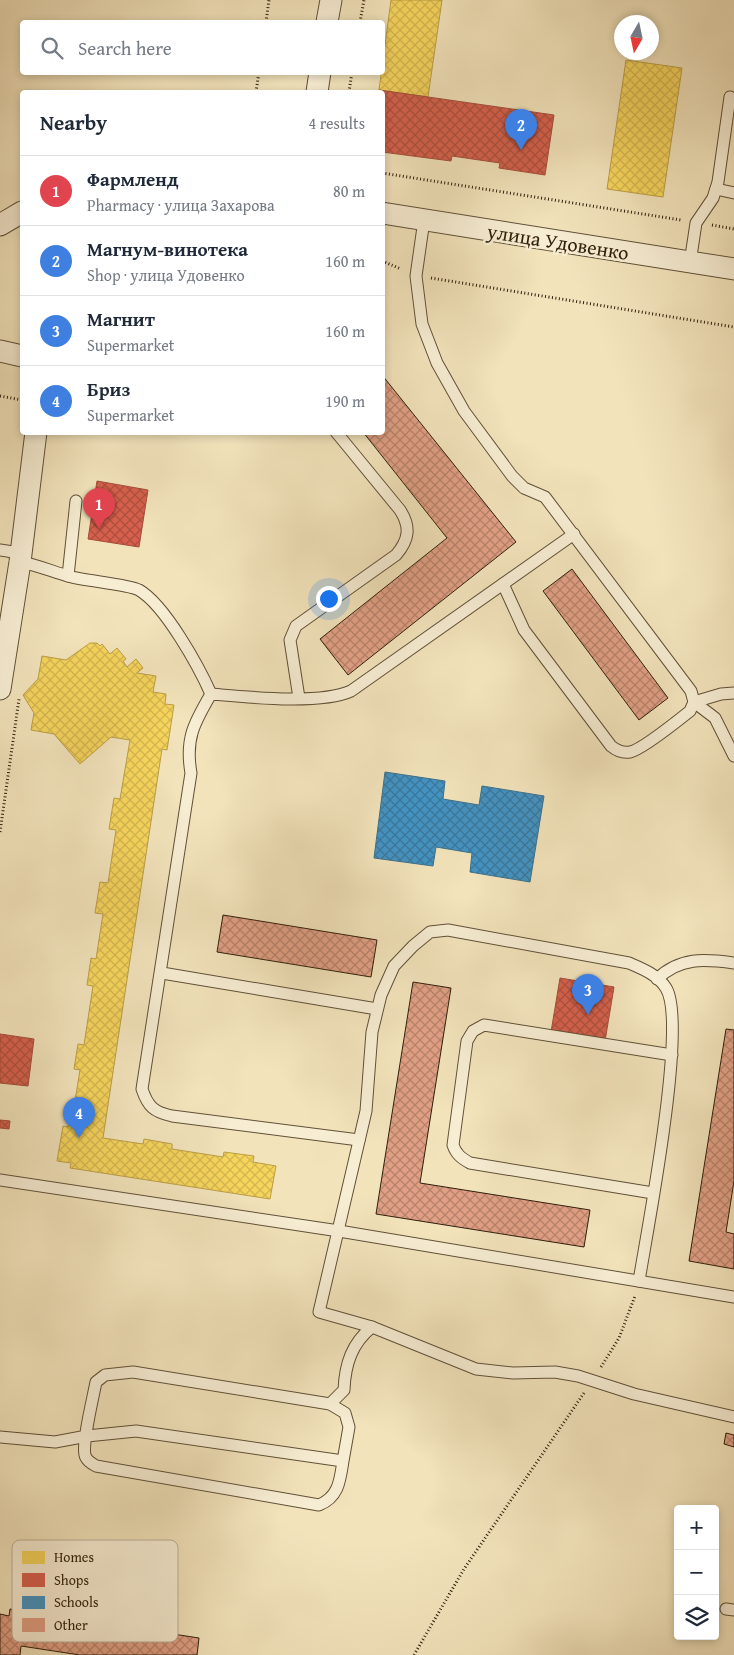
<!DOCTYPE html>
<meta charset="utf-8">
<style>
:root{--surface:#fff;--page:#f6f6f7;--text:#1f2937;--muted:#747a83;--line:#e0e1e3;--accent:#111827}
body{margin:0;font-family:"Gentium Book Plus",serif;background:var(--page);color:var(--text)}
.controls{position:absolute;right:15px;bottom:15px;display:grid;overflow:hidden;border-radius:5px;box-shadow:0 2px 8px #0003}
.controls button{width:45px;height:45px;display:grid;place-items:center;padding:0;border:0;border-bottom:1px solid var(--line);background:var(--surface);color:var(--text);font:25px sans-serif}
.compass{position:absolute;left:614px;top:15px;width:45px;height:45px;border-radius:50%;background:var(--surface);box-shadow:0 2px 8px #0003;rotate:189deg}
.you{position:absolute;left:328px;top:598px;width:18px;height:18px;margin:-12px;border:4px solid #fff;border-radius:50%;background:#1a73e8;box-shadow:0 0 0 8px #1a73e833}
.badge{display:grid;place-items:center;width:32px;height:32px;border-radius:50%;background:var(--accent);color:#fff;font-size:16px;font-weight:700}
.pin{position:absolute;translate:-50% -41px;filter:drop-shadow(0 1px 2px #0008)}
.pin::after{content:'';position:absolute;top:26px;width:18px;height:15px;background:inherit;clip-path:polygon(0 0,100% 0,50% 100%)}
.list{margin:0;padding:0;list-style:none}
h2{display:flex;justify-content:space-between;align-items:center;height:65px;margin:0;padding:0 20px;font-size:21px}
h2 small{font-size:16px;font-weight:400;color:var(--muted)}
.list li{display:grid;grid-template-columns:32px 1fr auto;gap:15px;align-items:center;box-sizing:border-box;height:70px;padding:0 20px;border-top:1px solid var(--line)}
.list b{display:block;font-size:19px;white-space:nowrap}
.list p{margin:0;font-size:16px;white-space:nowrap;color:var(--muted)}
.list em{font-size:16px;font-style:normal;color:var(--muted)}
.icon{flex:none;width:28px;height:28px;fill:none;stroke:currentColor;stroke-width:2;stroke-linecap:round;stroke-linejoin:round}
.map{position:relative;flex:none;width:734px;height:1655px;overflow:hidden}
.search{position:absolute;background:var(--surface);box-shadow:0 2px 8px #0003;left:20px;top:20px;width:365px;height:55px;display:flex;align-items:center;gap:12px;box-sizing:border-box;padding:0 18px;border-radius:5px;color:var(--muted);font-size:19px}
.panel{position:absolute;background:var(--surface);box-shadow:0 2px 8px #0003;left:20px;top:90px;width:365px;height:345px;border-radius:5px}
.map>svg:first-child{display:block}
.homes{fill:url(#homes-cross-hatch);stroke:#ba9e44}
.shops{fill:url(#shops-cross-hatch);stroke:#a44c39}
.schools{fill:url(#schools-cross-hatch);stroke:#3d708c}
.building{fill:url(#building-cross-hatch);stroke:#2f1f0b}
.lines{fill:none;stroke-linecap:round;stroke-linejoin:round}
.lane-casing{stroke:#605037;stroke-width:13}
.street-casing{stroke:#605037;stroke-width:23}
.path{stroke:#2f1f0b;stroke-width:3;stroke-dasharray:1 2.5;stroke-linecap:butt}
.lane{stroke:#f7edd3;stroke-width:11}
.street{stroke:#f7edd3;stroke-width:21}
.labels{text-anchor:middle;stroke-width:5;stroke-linejoin:round;paint-order:stroke}
.street-label{font-size:20px;fill:#2f1f0b;stroke:#f7edd3}
.key{fill:#f7edd3;stroke:#bbaf97;stroke-width:1}
.key-label{font-size:14px;fill:#2f1f0b}
</style>
<div class="map">
<svg width="734" height="1655" viewBox="0 0 734 1655">
<defs>
<pattern id="homes-cross-hatch" width="8" height="8" patternUnits="userSpaceOnUse" patternTransform="scale(1.25)"><rect width="8" height="8" fill="#f6d55c"/><path d="M0 0l8 8M0 8l8-8" fill="none" stroke="#d3b64f"/></pattern>
<pattern id="shops-cross-hatch" width="8" height="8" patternUnits="userSpaceOnUse" patternTransform="scale(1.25)"><rect width="8" height="8" fill="#d6604d"/><path d="M0 0l8 8M0 8l8-8" fill="none" stroke="#ae4f3e"/></pattern>
<pattern id="schools-cross-hatch" width="8" height="8" patternUnits="userSpaceOnUse" patternTransform="scale(1.25)"><rect width="8" height="8" fill="#4393c3"/><path d="M0 0l8 8M0 8l8-8" fill="none" stroke="#38779d"/></pattern>
<pattern id="building-cross-hatch" width="8" height="8" patternUnits="userSpaceOnUse" patternTransform="scale(1.25)"><rect width="8" height="8" fill="#e1a085"/><path d="M0 0l8 8M0 8l8-8" fill="none" stroke="#b7826b"/></pattern>
</defs>
<rect width="100%" height="100%" fill="#f2e3bb"/>
<filter id="stains"><feTurbulence type="fractalNoise" baseFrequency=".004" numOctaves="4"/><feColorMatrix values="0 0 0 0 .2 0 0 0 0 .09 0 0 0 0 .02 0 0 0 .5 -.17"/></filter>
<radialGradient id="worn" r=".72"><stop offset=".6" stop-color="#630" stop-opacity="0"/><stop offset="1" stop-color="#630" stop-opacity=".3"/></radialGradient>
<!-- homes -->
<g class="homes">
<polygon points="391,0 442,0 428,97 379,90"/>
<polygon points="626,60 682,68 663,197 607,189"/>
<polygon points="90,643 97,643 100,646 102,644 110,654 117,648 126,659 123,661 127,667 136,659 143,668 137,673 156,676 153,692 166,694 165,704 174,705 167,750 162,749 103,1138 143,1144 144,1139 172,1144 172,1149 223,1157 224,1152 254,1156 253,1162 276,1166 270,1199 70,1168 71,1163 57,1161 63,1126 68,1127 71,1107 74,1107 80,1070 74,1069 78,1044 84,1045 93,986 87,985 91,958 96,959 103,914 95,913 100,882 108,883 116,830 109,829 114,798 120,799 130,740 111,737 80,764 54,734 31,730 34,713 23,695 38,679 42,656 66,660"/>
</g>
<!-- shops -->
<g class="shops">
<polygon points="379,90 554,115 545,175 499,168 500,163 452,156 451,161 382,152 382,92 378,92"/>
<polygon points="97,481 148,490 139,547 88,539"/>
<polygon points="560,978 614,987 605,1041 551,1032"/>
<polygon points="0,1034 34,1039 28,1086 0,1083"/>
<polygon points="0,1120 10,1121 9,1129 0,1128"/>
</g>
<!-- schools -->
<polygon class="schools" points="385,772 445,781 443,799 479,805 482,786 544,796 530,882 470,872 472,853 436,847 433,866 374,858"/>
<!-- building -->
<g class="building">
<polygon points="382,375 516,542 348,675 320,639 447,538 363,432 382,432"/>
<polygon points="572,569 668,698 639,720 543,591"/>
<polygon points="223,915 377,940 371,977 217,952"/>
<polygon points="413,982 451,988 420,1183 590,1210 584,1247 376,1214"/>
<polygon points="726,1029 734,1030 734,1181 726,1232 734,1234 734,1269 689,1261"/>
<polygon points="726,1433 734,1435 734,1447 724,1444"/>
<polygon points="10,1609 199,1638 197,1655 80,1655 21,1646 20,1655 0,1655 0,1614 9,1616"/>
</g>
<g class="lines">
<defs>
<g id="lane">
<polyline points="716,189 734,193"/>
<path d="M 424,220 L 416,276 L 422,324 L 437,363 L 464,411 L 512,476 L 524,488 L 545,497 L 691,691 L 694,702 L 690,711 C 680,719 641,750 630,752 C 623,753 617,751 611,746 L 524,630 L 503,584"/>
<polyline points="690,263 696,223 713,198 718,182 730,97"/>
<polyline points="0,550 20,553"/>
<path d="M 20,562 C 37,565 51,571 68,576 C 84,581 128,584 139,590 C 165,605 199,667 211,694"/>
<polyline points="68,576 76,501"/>
<path d="M 299,698 L 290,640 L 296,626 L 396,555 C 409,540 411,527 400,510 L 336,432"/>
<polyline points="694,702 715,718 734,756"/>
<polyline points="694,702 721,694 734,693"/>
<polyline points="162,973 377,1009"/>
<path d="M 657,979 C 680,957 704,959 734,963"/>
<path d="M 359,1140 L 172,1116 C 154,1112 148,1107 142,1089 L 191,773 C 185,739 194,723 211,694 C 247,697 320,705 351,691 L 574,534"/>
<polyline points="0,1180 339,1231 734,1297"/>
<path d="M 653,1193 L 470,1163 C 461,1158 456,1154 453,1145 L 467,1041 L 473,1031 L 484,1025 L 672,1055"/>
<path d="M 639,1281 C 647,1231 688,1023 666,988 C 658,975 643,969 629,963 L 448,930 L 430,932 L 413,946 L 394,966 L 381,995 L 372,1032 L 366,1111 L 319,1312 L 372,1327 L 476,1369 L 513,1373 L 555,1372 L 578,1376 L 634,1394 L 734,1417"/>
<path d="M 330,1404 L 344,1390 C 345,1364 352,1343 372,1327"/>
<path d="M 0,1437 L 55,1442 L 87,1436 L 136,1431 L 343,1461 L 349,1427 L 345,1413 L 330,1404 L 133,1372 L 105,1375 L 96,1382 C 93,1398 82,1442 85,1455 C 86,1460 91,1463 96,1466 L 319,1505 C 339,1497 340,1480 343,1461"/>
<polyline points="726,1609 734,1610"/>
</g>
<g id="street">
<polyline points="327,22 331,0"/>
<polyline points="317,92 320,72"/>
<polyline points="382,213 734,269"/>
<polyline points="0,225 22,212"/>
<polyline points="0,351 22,356"/>
<polyline points="0,689 20,562 36,432"/>
</g>
</defs>
<!-- lane casing -->
<use href="#lane" class="lane-casing"/>
<!-- street casing -->
<use href="#street" class="street-casing"/>
<!-- path -->
<g class="path">
<polyline points="266,22 269,0"/>
<polyline points="360,22 364,0"/>
<polyline points="256,92 259,72"/>
<polyline points="349,92 352,72"/>
<polyline points="382,173 681,220"/>
<polyline points="712,225 734,229"/>
<polyline points="382,261 401,269"/>
<polyline points="431,278 734,327"/>
<polyline points="0,396 22,400"/>
<polyline points="0,832 19,699"/>
<polyline points="601,1367 619,1338 635,1296"/>
<polyline points="414,1655 464,1569 584,1393"/>
</g>
<!-- lane -->
<use href="#lane" class="lane"/>
<!-- street -->
<use href="#street" class="street"/>
</g>
<g class="labels">
<!-- street labels -->
<g class="street-label">
<text transform="translate(558 242) rotate(9)" y="7">улица Удовенко</text>
</g>
</g>
<!-- legend -->
<rect x="12" y="1540" width="166" height="102" rx="8" class="key"/>
<rect x="22" y="1551" width="23" height="13" fill="#f6d55c"/>
<rect x="22" y="1573" width="23" height="14" fill="#d6604d"/>
<rect x="22" y="1596" width="23" height="13" fill="#4393c3"/>
<rect x="22" y="1618" width="23" height="14" fill="#e1a085"/>
<g class="key-label">
<text x="54" y="1562">Homes</text>
<text x="54" y="1585">Shops</text>
<text x="54" y="1607">Schools</text>
<text x="54" y="1630">Other</text>
</g>
<rect width="100%" height="100%" filter="url(#stains)"/>
<rect width="100%" height="100%" fill="url(#worn)"/>
</svg>
<div class="controls">
<button>+</button>
<button>−</button>
<button><svg class="icon" aria-label="layers" viewBox="0 0 24 24"><path d="M12 4l9 5-9 5-9-5zM3 14l9 5 9-5"/></svg></button>
</div>
<svg class="compass" viewBox="-18 -18 36 36"><path d="M0-13l5 13h-10z" fill="#e53935"/><path d="M0 13l5-13h-10z" fill="#747a83"/></svg>
<div class="you"></div>
<div class="pin badge" style="left:99px;top:529px;background:#e0444e">1</div>
<div class="pin badge" style="left:521px;top:150px;background:#3f7fe0">2</div>
<div class="pin badge" style="left:588px;top:1015px;background:#3f7fe0">3</div>
<div class="pin badge" style="left:79px;top:1138px;background:#3f7fe0">4</div>
<div class="search"><svg class="icon" aria-label="search" viewBox="0 0 24 24"><circle cx="10" cy="10" r="6"/><path d="M15 15l6 6"/></svg>Search here</div>
<section class="panel">
<h2>Nearby<small>4 results</small></h2>
<ul class="list">
<li><span class="badge" style="background:#e0444e">1</span><div><b>Фармленд</b><p>Pharmacy · улица Захарова</p></div><em>80 m</em></li>
<li><span class="badge" style="background:#3f7fe0">2</span><div><b>Магнум-винотека</b><p>Shop · улица Удовенко</p></div><em>160 m</em></li>
<li><span class="badge" style="background:#3f7fe0">3</span><div><b>Магнит</b><p>Supermarket</p></div><em>160 m</em></li>
<li><span class="badge" style="background:#3f7fe0">4</span><div><b>Бриз</b><p>Supermarket</p></div><em>190 m</em></li>
</ul>
</section>
</div>
